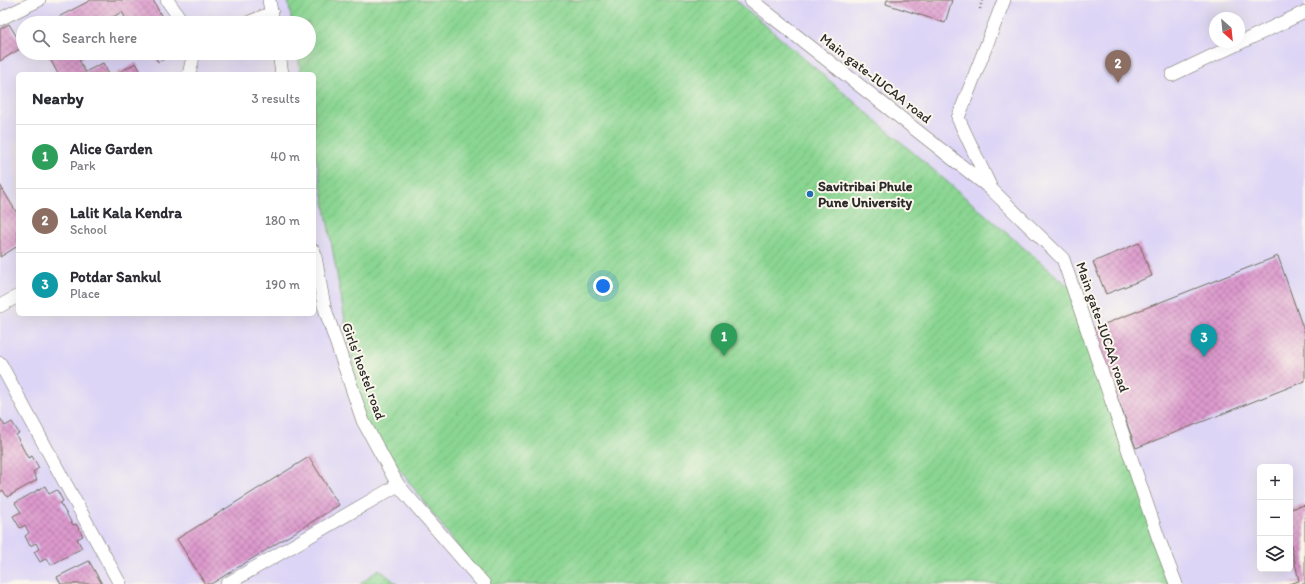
<!DOCTYPE html>
<meta charset="utf-8">
<style>
:root{--surface:#fff;--page:#f7f7f7;--text:#2b2b33;--muted:#7c7c81;--line:#e1e1e2;--accent:#1f6fb2}
body{margin:0;font-family:Itim,sans-serif;background:var(--page);color:var(--text)}
.controls{position:absolute;right:12px;bottom:12px;display:grid;overflow:hidden;border-radius:6px;box-shadow:0 4px 16px #0002}
.controls button{width:36px;height:36px;display:grid;place-items:center;padding:0;border:0;border-bottom:1px solid var(--line);background:var(--surface);color:var(--text);font:20px sans-serif}
.compass{position:absolute;left:1209px;top:12px;width:36px;height:36px;border-radius:50%;background:var(--surface);box-shadow:0 4px 16px #0002;rotate:153deg}
.you{position:absolute;left:603px;top:286px;width:14px;height:14px;margin:-10px;border:3px solid #fff;border-radius:50%;background:#1a73e8;box-shadow:0 0 0 6px #1a73e833}
.badge{display:grid;place-items:center;width:26px;height:26px;border-radius:50%;background:var(--accent);color:#fff;font-size:13px;font-weight:700}
.pin{position:absolute;translate:-50% -33px;filter:drop-shadow(0 1px 2px #0008)}
.pin::after{content:'';position:absolute;top:21px;width:14px;height:12px;background:inherit;clip-path:polygon(0 0,100% 0,50% 100%)}
.list{margin:0;padding:0;list-style:none}
h2{display:flex;justify-content:space-between;align-items:center;height:52px;margin:0;padding:0 16px;font-size:17px}
h2 small{font-size:13px;font-weight:400;color:var(--muted)}
.list li{display:grid;grid-template-columns:26px 1fr auto;gap:12px;align-items:center;box-sizing:border-box;height:64px;padding:0 16px;border-top:1px solid var(--line)}
.list b{display:block;font-size:15px;white-space:nowrap}
.list p{margin:0;font-size:13px;white-space:nowrap;color:var(--muted)}
.list em{font-size:13px;font-style:normal;color:var(--muted)}
.icon{flex:none;width:22px;height:22px;fill:none;stroke:currentColor;stroke-width:2;stroke-linecap:round;stroke-linejoin:round}
.map{position:relative;flex:none;width:1305px;height:584px;overflow:hidden}
.search{position:absolute;background:var(--surface);box-shadow:0 4px 16px #0002;left:16px;top:16px;width:300px;height:44px;display:flex;align-items:center;gap:10px;box-sizing:border-box;padding:0 14px;border-radius:22px;color:var(--muted);font-size:15px}
.panel{position:absolute;background:var(--surface);box-shadow:0 4px 16px #0002;left:16px;top:72px;width:300px;height:244px;border-radius:6px}
.map>svg:first-child{display:block}
.built{fill:#ddd5f6;fill-rule:evenodd}
.grass{fill:url(#grass-dots);stroke:#5a805e}
.garden{fill:url(#garden-furrows);stroke:#5a805e}
.building{fill:url(#building-cross-hatch)}
.lines{fill:none;stroke-linecap:round;stroke-linejoin:round}
.lane-casing{stroke:#6f6a5e;stroke-width:14}
.path{stroke:#6f6a5e;stroke-width:2.5;stroke-dasharray:1 3;stroke-linecap:butt}
.lane{stroke:#fff;stroke-width:13}
.poi-dot{fill:#1f6fb2;stroke:#fbf7ec;stroke-width:1.5}
.labels{text-anchor:middle;stroke-width:4;stroke-linejoin:round;paint-order:stroke}
.street-label{font-size:14px;fill:#2b2b2b;stroke:#fbf7ec}
.poi-label{font-size:14px;font-weight:bold;fill:#2b2b2b;stroke:#fbf7ec;text-anchor:start}
</style>
<div class="map">
<svg width="1305" height="584" viewBox="0 0 1305 584">
<defs>
<pattern id="grass-dots" width="8" height="8" patternUnits="userSpaceOnUse"><rect width="8" height="8" fill="#8ad592"/><path d="M2 2h.1M6 6h.1" fill="none" stroke="#77b77e" stroke-width="1.8" stroke-linecap="round"/></pattern>
<pattern id="garden-furrows" width="10" height="10" patternUnits="userSpaceOnUse"><rect width="10" height="10" fill="#8ad592"/><path d="M-1 1l2-2M0 10L10 0M9 11l2-2" fill="none" stroke="#77b77e"/></pattern>
<pattern id="building-cross-hatch" width="8" height="8" patternUnits="userSpaceOnUse"><rect width="8" height="8" fill="#dd9acd"/><path d="M0 0l8 8M0 8l8-8" fill="none" stroke="#b37ea7"/></pattern>
</defs>
<rect width="100%" height="100%" fill="#fbf7ec"/>
<filter id="ink" filterUnits="userSpaceOnUse"><feTurbulence type="fractalNoise" baseFrequency=".025" numOctaves="2"/><feDisplacementMap in="SourceGraphic" scale="8" xChannelSelector="R" yChannelSelector="G"/><feConvolveMatrix kernelMatrix="1 2 1 2 8 2 1 2 1" color-interpolation-filters="sRGB"/></filter>
<filter id="wash" filterUnits="userSpaceOnUse"><feTurbulence type="fractalNoise" baseFrequency=".012" numOctaves="4" result="noise"/><feDisplacementMap in="SourceGraphic" scale="16" xChannelSelector="R" yChannelSelector="G"/><feGaussianBlur stdDeviation="0.9" result="paint"/><feColorMatrix in="noise" values="0 0 0 0 0 0 0 0 0 0 0 0 0 0 0 0 0 1.4 0 .05"/><feComposite in="paint" operator="in"/></filter>
<g filter="url(#wash)">
<rect width="100%" height="100%" fill="#ece0be"/>
<!-- built -->
<path class="built" d="M 0,0 L 1305,0 L 1305,584 L 0,584 ZM 1215,18 L 1239,18 L 1239,42 L 1215,42 ZM 23,23 L 309,23 L 309,53 L 23,53 ZM 18,74 L 314,74 L 314,314 L 18,314 ZM 1260,467 L 1290,467 L 1290,569 L 1260,569 Z"/>
<!-- grass -->
<polygon class="grass" points="379,569 397,584 360,584"/>
<!-- garden -->
<polygon class="garden" points="288,0 736,0 1074,291 1178,584 486,584 363,421 314,146 314,74 301,74 297,53 309,53 309,23 292,23"/>
<g id="blocks">
<!-- building -->
<g class="building">
<polygon points="91,0 153,0 165,23 128,23 122,12 102,23 47,23"/>
<polygon points="887,0 952,0 945,23 886,4"/>
<polygon points="9,24 23,47 0,61 0,29"/>
<polygon points="47,53 82,53 84,57 79,60 85,72 103,63 109,74 58,74"/>
<polygon points="153,53 176,53 158,62"/>
<polygon points="136,63 142,74 116,74"/>
<polygon points="0,185 18,215 18,246 0,257"/>
<polygon points="1139,243 1152,276 1106,294 1093,262"/>
<polygon points="1278,256 1305,334 1305,381 1136,448 1092,329"/>
<polygon points="0,418 5,426 12,422 19,433 16,435 28,458 32,456 39,468 33,472 37,480 7,497 3,490 0,492"/>
<polygon points="309,457 339,505 211,584 205,584 177,539"/>
<polygon points="45,486 49,494 57,490 63,501 60,503 73,525 76,524 83,536 77,539 82,548 51,565 47,558 40,562 34,552 39,549 36,543 30,546 25,536 29,533 25,525 20,528 13,516 21,512 15,503"/>
<polygon points="1305,505 1305,584 1288,584 1299,581 1290,541 1290,509"/>
<polygon points="89,561 102,584 61,584 57,577"/>
</g>
</g>
</g>
<g filter="url(#ink)">
<use href="#blocks" fill-opacity="0" stroke="#6f6a5e" stroke-width="1"/>
<g class="lines">
<defs>
<g id="lane">
<polyline points="167,0 183,23"/>
<polyline points="269,0 273,23"/>
<polyline points="751,0 991,189 1063,259 1158,537 1176,584"/>
<polyline points="0,19 39,0"/>
<polyline points="247,23 272,13"/>
<polyline points="279,53 282,74"/>
<polyline points="189,74 194,53"/>
<polyline points="1172,75 1305,12"/>
<polyline points="990,186 958,118 1004,0"/>
<polyline points="314,251 324,306 363,421 398,485 484,584"/>
<polyline points="0,306 18,296"/>
<polyline points="0,363 120,584"/>
<polyline points="227,584 398,485"/>
</g>
</defs>
<!-- lane casing -->
<use href="#lane" class="lane-casing"/>
<!-- path -->
<polyline class="path" points="980,9 982,0"/>
<!-- lane -->
<use href="#lane" class="lane"/>
</g>
</g>
<!-- markers -->
<circle class="poi-dot" cx="810" cy="194" r="4"/>
<g class="labels">
<!-- street labels -->
<g class="street-label">
<text transform="translate(876 78) rotate(38)" y="5">Main gate-IUCAA road</text>
<text transform="translate(1103 327) rotate(71)" y="5">Main gate-IUCAA road</text>
<text transform="translate(364 371) rotate(70)" y="5">Girls' hostel road</text>
</g>
<!-- poi labels -->
<g class="poi-label">
<text x="818" y="191">Savitribai Phule<tspan x="818" dy="16">Pune University</tspan></text>
</g>
</g>
</svg>
<div class="controls">
<button>+</button>
<button>−</button>
<button><svg class="icon" aria-label="layers" viewBox="0 0 24 24"><path d="M12 4l9 5-9 5-9-5zM3 14l9 5 9-5"/></svg></button>
</div>
<svg class="compass" viewBox="-18 -18 36 36"><path d="M0-13l5 13h-10z" fill="#e53935"/><path d="M0 13l5-13h-10z" fill="#7c7c81"/></svg>
<div class="you"></div>
<div class="pin badge" style="left:724px;top:356px;background:#2e9e5b">1</div>
<div class="pin badge" style="left:1118px;top:83px;background:#8d6e63">2</div>
<div class="pin badge" style="left:1204px;top:357px;background:#0f9aa8">3</div>
<div class="search"><svg class="icon" aria-label="search" viewBox="0 0 24 24"><circle cx="10" cy="10" r="6"/><path d="M15 15l6 6"/></svg>Search here</div>
<section class="panel">
<h2>Nearby<small>3 results</small></h2>
<ul class="list">
<li><span class="badge" style="background:#2e9e5b">1</span><div><b>Alice Garden</b><p>Park</p></div><em>40 m</em></li>
<li><span class="badge" style="background:#8d6e63">2</span><div><b>Lalit Kala Kendra</b><p>School</p></div><em>180 m</em></li>
<li><span class="badge" style="background:#0f9aa8">3</span><div><b>Potdar Sankul</b><p>Place</p></div><em>190 m</em></li>
</ul>
</section>
</div>
